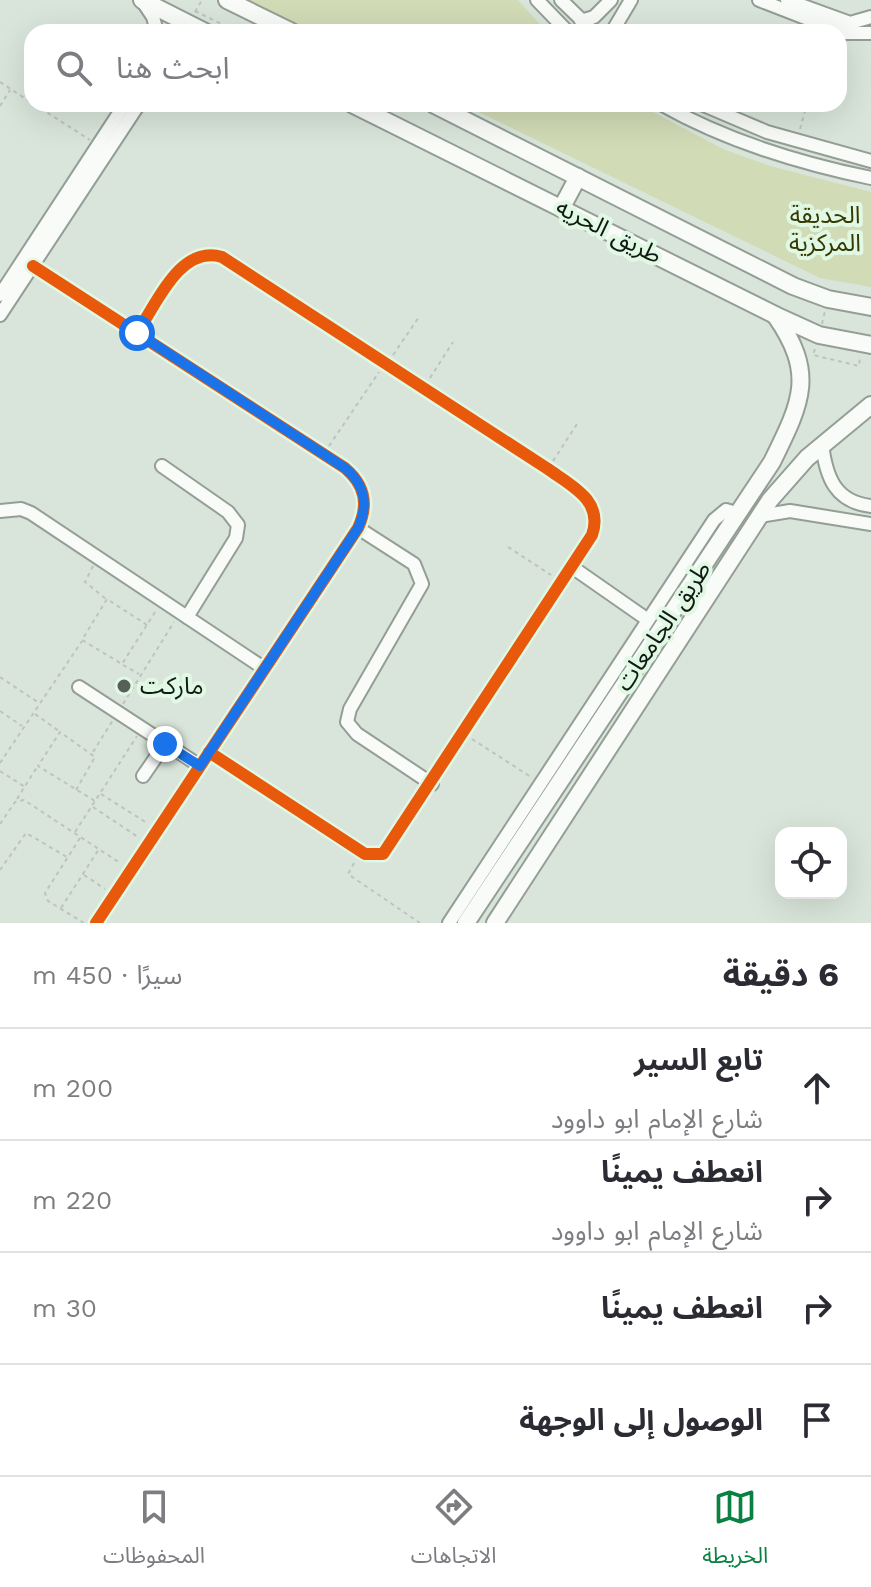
<!DOCTYPE html>
<html lang="ar">
<meta charset="utf-8">
<style>
:root{--surface:#fff;--page:#f2f2f3;--text:#2b2b33;--muted:#7c7c81;--line:#e1e1e2;--accent:#0b8043}
body{margin:0;font-family:"Work Sans","Noto Sans Arabic",sans-serif;background:var(--page);color:var(--text);direction:rtl}
.controls{position:absolute;right:24px;bottom:24px;display:grid;overflow:hidden;border-radius:16px;box-shadow:0 8px 32px #0002}
.controls button{width:72px;height:72px;display:grid;place-items:center;padding:0;border:0;border-bottom:2px solid var(--line);background:var(--surface);color:var(--text);font:40px sans-serif}
.stop{position:absolute;width:24px;height:24px;margin:-18px;border:6px solid #1a73e8;border-radius:50%;background:#fff}
.stop.end{background:#1a73e8;border-color:#fff;box-shadow:0 2px 8px #0008}
.list{margin:0;padding:0;list-style:none}
h2{display:flex;justify-content:space-between;align-items:center;height:104px;margin:0;padding:0 32px;font-size:34px}
h2 small{font-size:26px;font-weight:400;color:var(--muted)}
.list li{display:grid;grid-template-columns:52px 1fr auto;gap:24px;align-items:center;box-sizing:border-box;height:112px;padding:0 32px;border-top:2px solid var(--line)}
.list b{display:block;font-size:30px;white-space:nowrap}
.list p{margin:0;font-size:26px;white-space:nowrap;color:var(--muted)}
.list em{font-size:26px;font-style:normal;color:var(--muted)}
.icon{flex:none;width:44px;height:44px;fill:none;stroke:currentColor;stroke-width:2;stroke-linecap:round;stroke-linejoin:round}
.map{position:relative;flex:none;width:871px;height:923px;overflow:hidden;direction:ltr}
.search{position:absolute;background:var(--surface);box-shadow:0 8px 32px #0002;left:24px;right:24px;top:24px;height:88px;display:flex;align-items:center;gap:20px;box-sizing:border-box;padding:0 28px;border-radius:24px;color:var(--muted);font-size:30px}
.sheet{height:552px;background:var(--surface)}
nav{display:flex;justify-content:space-around;align-items:center;box-sizing:border-box;height:112px;border-top:2px solid var(--line);background:var(--surface);font-size:22px;color:var(--muted)}
nav a{display:grid;justify-items:center;gap:4px}
nav .on{color:var(--accent)}
.map>svg:first-child{display:block}
.green{fill:#d1dbb6}
.lines{fill:none;stroke-linecap:round;stroke-linejoin:round}
.minor-casing{stroke:#949e95;stroke-width:16}
.major-casing{stroke:#949e95;stroke-width:20}
.path{stroke:#bec3bf;stroke-width:2;stroke-dasharray:4 4;stroke-linecap:butt}
.minor{stroke:#f9fbf9;stroke-width:12}
.major{stroke:#f9fbf9;stroke-width:16}
.cycleway-casing{stroke:#e0f8e4;stroke-width:17}
.cycleway{stroke:#e8590c;stroke-width:12}
.route{stroke:#1a73e8;stroke-width:10}
.poi-dot{fill:#566058;stroke:#e0f8e4;stroke-width:3}
.labels{text-anchor:middle;stroke-width:8;stroke-linejoin:round;paint-order:stroke}
.park-label{font-size:24px;fill:#363902;stroke:#e0f8e4}
.street-label{font-size:24px;fill:#101912;stroke:#e0f8e4}
.poi-label{font-size:24px;fill:#101912;stroke:#e0f8e4;text-anchor:start}
</style>
<div class="map">
<svg width="871" height="923" viewBox="0 0 871 923">
<rect width="100%" height="100%" fill="#d9e5da"/>
<!-- green -->
<g class="green">
<polygon points="236,0 518,0 547,32 305,32"/>
<polygon points="462,104 638,104 723,149 770,166 871,192 871,287 820,278"/>
</g>
<g class="lines">
<defs>
<g id="minor">
<polyline points="537,0 568,32"/>
<polyline points="561,0 594,32"/>
<polyline points="759,0 844,33 871,33"/>
<polyline points="787,0 850,23 871,17"/>
<polyline points="143,2 153,17 157,32"/>
<polyline points="581,21 594,17 611,0"/>
<polyline points="612,32 631,0"/>
<path d="M 661,104 C 726,141 798,163 871,178"/>
<polyline points="701,104 767,132 871,161"/>
<path d="M 33,266 L 345,468 C 365,485 369,504 358,528 L 96,923"/>
<polyline points="0,295 125,104"/>
<polyline points="0,315 139,104"/>
<path d="M 137,333 C 156,305 180,244 222,257 L 548,469 C 572,486 604,501 592,535 L 383,854 L 365,854 L 209,752"/>
<path d="M 822,444 C 826,477 835,502 871,506"/>
<polyline points="162,466 228,512 238,525 236,538 187,617"/>
<polyline points="0,511 21,509 31,513 265,669"/>
<polyline points="760,516 790,511 871,524"/>
<polyline points="358,528 414,564 422,584 350,709 347,722 357,734 432,784"/>
<polyline points="572,567 648,620"/>
<polyline points="79,687 200,766"/>
<polyline points="143,776 165,744"/>
<polyline points="449,923 714,520 726,510 739,514"/>
</g>
<g id="major">
<polyline points="142,0 205,32"/>
<polyline points="227,0 292,32"/>
<polyline points="352,104 775,315 819,335 871,345"/>
<polyline points="433,104 793,286 828,299 871,307"/>
<polyline points="562,207 578,177"/>
<path d="M 466,923 L 772,462 C 802,401 816,374 775,315"/>
<polyline points="495,923 770,500 807,458 871,405"/>
</g>
</defs>
<!-- minor casing -->
<use href="#minor" class="minor-casing"/>
<!-- major casing -->
<use href="#major" class="major-casing"/>
<!-- path -->
<g class="path">
<polyline points="195,11 238,32"/>
<polyline points="195,12 202,0"/>
<polyline points="0,82 32,103"/>
<polyline points="34,104 90,140"/>
<polyline points="0,106 10,90"/>
<polyline points="800,129 807,104"/>
<polyline points="822,324 825,311"/>
<polyline points="815,349 813,355 859,366 860,357"/>
<polyline points="393,355 419,317"/>
<polyline points="430,378 453,342"/>
<polyline points="329,446 379,372"/>
<polyline points="553,461 577,424"/>
<polyline points="508,547 551,575"/>
<polyline points="93,566 85,582 106,599"/>
<polyline points="147,625 107,599 82,640 122,664 157,609"/>
<polyline points="123,665 139,674"/>
<polyline points="0,677 39,703"/>
<polyline points="123,704 174,622"/>
<polyline points="0,711 22,726"/>
<polyline points="35,714 59,731"/>
<polyline points="472,739 531,777"/>
<polyline points="93,752 113,720"/>
<polyline points="0,763 82,641"/>
<polyline points="0,771 25,787"/>
<polyline points="76,790 95,757 60,732 38,766 95,801"/>
<polyline points="101,794 147,823"/>
<polyline points="17,799 37,767"/>
<polyline points="93,807 138,837"/>
<polyline points="0,824 15,802 24,800 120,863"/>
<polyline points="75,832 137,736"/>
<polyline points="80,838 45,893 48,901 84,923"/>
<polyline points="354,863 348,874 420,923"/>
<polyline points="0,870 26,833 67,857"/>
<polyline points="84,875 105,889"/>
<polyline points="61,908 99,849"/>
</g>
<!-- minor -->
<use href="#minor" class="minor"/>
<!-- major -->
<use href="#major" class="major"/>
<defs>
<g id="cycleway">
<path d="M 33,266 L 345,468 C 365,485 369,504 358,528 L 96,923"/>
<path d="M 137,333 C 156,305 180,244 222,257 L 548,469 C 572,486 604,501 592,535 L 383,854 L 365,854 L 209,752"/>
</g>
</defs>
<!-- cycleway casing -->
<use href="#cycleway" class="cycleway-casing"/>
<!-- cycleway -->
<use href="#cycleway" class="cycleway"/>
</g>
<g class="lines">
<!-- route -->
<path class="route" d="M 137,333 L 345,468 C 365,485 369,504 358,528 L 200,766 L 165,744"/>
</g>
<!-- markers -->
<circle class="poi-dot" cx="124" cy="686" r="8"/>
<g class="labels">
<!-- park labels -->
<g class="park-label">
<text x="825" y="223">الحديقة<tspan x="825" dy="28">المركزية</tspan></text>
</g>
<!-- street labels -->
<g class="street-label">
<text transform="translate(609 231) rotate(27)" y="8">طريق الحريه</text>
<text transform="translate(663 626) rotate(-56)" y="8">طريق الجامعات</text>
</g>
<!-- poi labels -->
<g class="poi-label">
<text x="140" y="694">ماركت</text>
</g>
</g>
</svg>
<div class="controls">
<button><svg class="icon" aria-label="locate" viewBox="0 0 24 24"><circle cx="12" cy="12" r="6"/><path d="M12 2v4M12 18v4M2 12h4M18 12h4"/></svg></button>
</div>
<div class="stop" style="left:137px;top:333px"></div>
<div class="stop end" style="left:165px;top:744px"></div>
<div class="search"><svg class="icon" aria-label="search" viewBox="0 0 24 24"><circle cx="10" cy="10" r="6"/><path d="M15 15l6 6"/></svg>ابحث هنا</div>
</div>
<section class="sheet">
<h2>6 دقيقة<small>سيرًا · 450 m</small></h2>
<ul class="list">
<li><svg class="icon" aria-label="ahead" viewBox="0 0 24 24"><path d="M12 20V5M6 11l6-6 6 6"/></svg><div><b>تابع السير</b><p>شارع الإمام ابو داوود</p></div><em>200 m</em></li>
<li><svg class="icon" aria-label="right" viewBox="0 0 24 24"><path d="M7 20v-9h11M14 6l5 5-5 5"/></svg><div><b>انعطف يمينًا</b><p>شارع الإمام ابو داوود</p></div><em>220 m</em></li>
<li><svg class="icon" aria-label="right" viewBox="0 0 24 24"><path d="M7 20v-9h11M14 6l5 5-5 5"/></svg><div><b>انعطف يمينًا</b></div><em>30 m</em></li>
<li><svg class="icon" aria-label="arrive" viewBox="0 0 24 24"><path d="M6 21V4h12l-3 4 3 4H6"/></svg><div><b>الوصول إلى الوجهة</b></div></li>
</ul>
</section>
<nav>
<a class="on"><svg class="icon" aria-label="map" viewBox="0 0 24 24"><path d="M3 6l6-2 6 2 6-2v14l-6 2-6-2-6 2zM9 4v14M15 6v14"/></svg>الخريطة</a>
<a><svg class="icon" aria-label="directions" viewBox="0 0 24 24"><path d="M12 3l9 9-9 9-9-9zM9 14v-3h6M13 9l2 2-2 2"/></svg>الاتجاهات</a>
<a><svg class="icon" aria-label="saved" viewBox="0 0 24 24"><path d="M7 4h10v16l-5-4-5 4z"/></svg>المحفوظات</a>
</nav>
